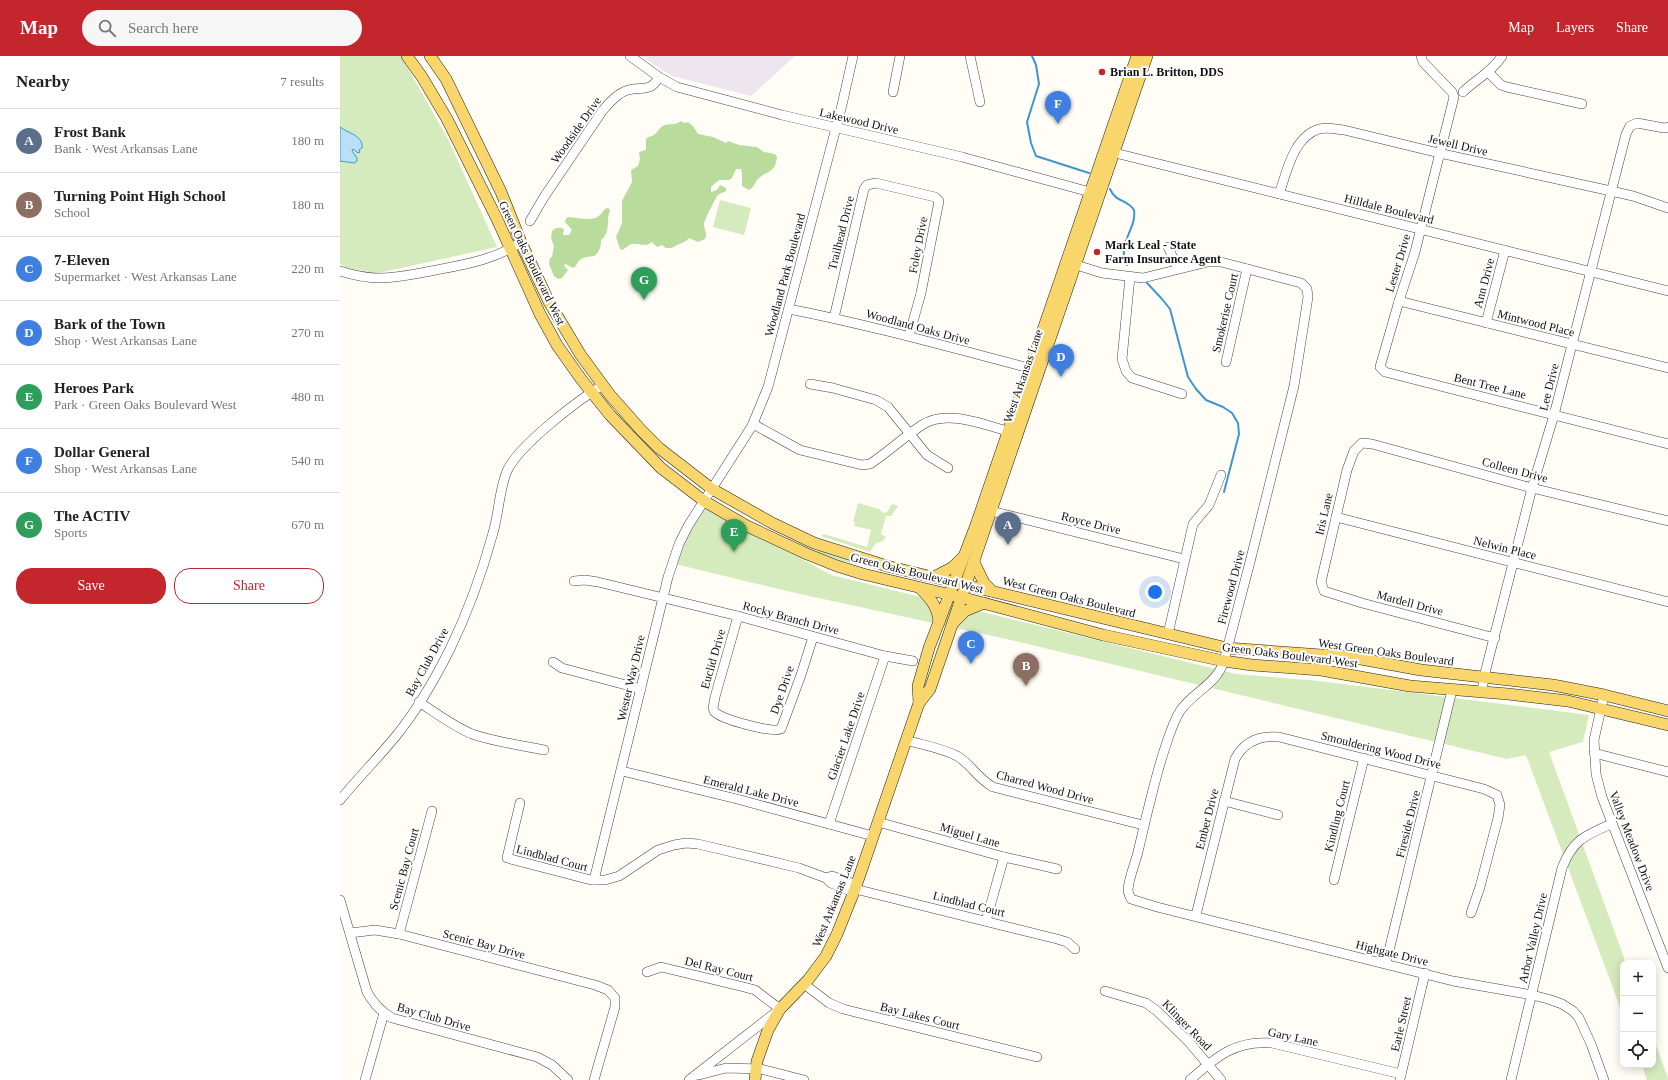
<!DOCTYPE html>
<meta charset="utf-8">
<style>
:root{--surface:#fff;--page:#f6f6f6;--text:#222;--muted:#767676;--line:#e0e0e0;--accent:#c4262e}
body{margin:0;font-family:Georgia,serif;background:var(--page);color:var(--text)}
.controls{position:absolute;right:12px;bottom:12px;display:grid;overflow:hidden;border-radius:8px;box-shadow:0 2px 10px #0003}
.controls button{width:36px;height:36px;display:grid;place-items:center;padding:0;border:0;border-bottom:1px solid var(--line);background:var(--surface);color:var(--text);font:20px sans-serif}
.you{position:absolute;left:815px;top:536px;width:14px;height:14px;margin:-10px;border:3px solid #fff;border-radius:50%;background:#1a73e8;box-shadow:0 0 0 6px #1a73e833}
.badge{display:grid;place-items:center;width:26px;height:26px;border-radius:50%;background:var(--accent);color:#fff;font-size:13px;font-weight:700}
.pin{position:absolute;translate:-50% -33px;filter:drop-shadow(0 1px 2px #0008)}
.pin::after{content:'';position:absolute;top:21px;width:14px;height:12px;background:inherit;clip-path:polygon(0 0,100% 0,50% 100%)}
.list{margin:0;padding:0;list-style:none}
h2{display:flex;justify-content:space-between;align-items:center;height:52px;margin:0;padding:0 16px;font-size:17px}
h2 small{font-size:13px;font-weight:400;color:var(--muted)}
.list li{display:grid;grid-template-columns:26px 1fr auto;gap:12px;align-items:center;box-sizing:border-box;height:64px;padding:0 16px;border-top:1px solid var(--line)}
.list b{display:block;font-size:15px;white-space:nowrap}
.list p{margin:0;font-size:13px;white-space:nowrap;color:var(--muted)}
.list em{font-size:13px;font-style:normal;color:var(--muted)}
.actions{display:flex;gap:8px;padding:12px 16px}
.actions a{flex:1;padding:9px 0;border:1px solid var(--accent);border-radius:16px;text-align:center;font-size:14px;color:var(--accent)}
.actions .main{background:var(--accent);color:#fff}
.icon{flex:none;width:22px;height:22px;fill:none;stroke:currentColor;stroke-width:2;stroke-linecap:round;stroke-linejoin:round}
.map{position:relative;flex:none;width:1328px;height:1024px;overflow:hidden}
header{display:flex;align-items:center;gap:24px;box-sizing:border-box;height:56px;padding:0 20px;background:var(--accent);color:#fff}
header strong{font-size:19px}
nav{display:flex;gap:22px;margin-inline-start:auto;font-size:14px}
.search{width:280px;height:36px;background:var(--page);display:flex;align-items:center;gap:10px;box-sizing:border-box;padding:0 14px;border-radius:22px;color:var(--muted);font-size:15px}
main{display:flex}
aside{flex:1;background:var(--surface)}
.map>svg:first-child{display:block}
.industrial{fill:#eee6ef}
.green{fill:#d5ebbd}
.forest{fill:#b9dc9c}
.water{fill:#b9e0f7;stroke:#3f96cf}
.lines{fill:none;stroke-linecap:round;stroke-linejoin:round}
.stream{stroke:#3f96cf;stroke-width:2}
.minor-casing{stroke:#444;stroke-width:10}
.major-casing{stroke:#222;stroke-width:12}
.minor{stroke:#fff;stroke-width:9}
.major{stroke:#f9d66b;stroke-width:11}
.poi-dot{fill:#c4262e;stroke:#fff;stroke-width:1.5}
.labels{text-anchor:middle;stroke-width:4;stroke-linejoin:round;paint-order:stroke}
.poi-label{font-size:12px;font-weight:bold;fill:#111;stroke:#fff;text-anchor:start}
.street-label{font-size:12px;fill:#111;stroke:#fff}
</style>
<header>
<strong>Map</strong>
<div class="search"><svg class="icon" aria-label="search" viewBox="0 0 24 24"><circle cx="10" cy="10" r="6"/><path d="M15 15l6 6"/></svg>Search here</div>
<nav><a>Map</a><a>Layers</a><a>Share</a></nav>
</header>
<main>
<aside>
<h2>Nearby<small>7 results</small></h2>
<ul class="list">
<li><span class="badge" style="background:#5c6f8a">A</span><div><b>Frost Bank</b><p>Bank · West Arkansas Lane</p></div><em>180 m</em></li>
<li><span class="badge" style="background:#8d6e63">B</span><div><b>Turning Point High School</b><p>School</p></div><em>180 m</em></li>
<li><span class="badge" style="background:#3f7fe0">C</span><div><b>7-Eleven</b><p>Supermarket · West Arkansas Lane</p></div><em>220 m</em></li>
<li><span class="badge" style="background:#3f7fe0">D</span><div><b>Bark of the Town</b><p>Shop · West Arkansas Lane</p></div><em>270 m</em></li>
<li><span class="badge" style="background:#2e9e5b">E</span><div><b>Heroes Park</b><p>Park · Green Oaks Boulevard West</p></div><em>480 m</em></li>
<li><span class="badge" style="background:#3f7fe0">F</span><div><b>Dollar General</b><p>Shop · West Arkansas Lane</p></div><em>540 m</em></li>
<li><span class="badge" style="background:#2e9e5b">G</span><div><b>The ACTIV</b><p>Sports</p></div><em>670 m</em></li>
</ul>
<div class="actions"><a class="main">Save</a><a>Share</a></div>
</aside>
<div class="map">
<svg width="1328" height="1024" viewBox="0 0 1328 1024">
<rect width="100%" height="100%" fill="#fffdf5"/>
<!-- industrial -->
<polygon class="industrial" points="301,0 455,0 411,40 332,20"/>
<!-- green -->
<g class="green">
<polygon points="0,0 61,0 109,85 157,191 38,217 7,212 0,208"/>
<polygon points="380,144 411,152 404,179 373,171"/>
<polygon points="518,447 539,453 543,457 547,456 552,448 558,450 551,460 546,460 541,478 546,481 543,485 536,487 530,496 481,480 484,478 527,491 531,474 514,470 515,467 513,466"/>
<path d="M 364,452 C 406,475 450,495 491,519 L 896,618 L 979,625 L 1249,659 L 1243,686 L 1209,696 L 1286,907 L 1283,907 L 1283,959 L 1186,699 L 1167,703 L 671,584 L 451,536 L 335,508 L 340,490 Z"/>
<polygon points="479,494 521,507 517,508 491,503 478,497 477,495"/>
<polygon points="1313,981 1328,1022 1328,1024 1307,1024 1302,1009 1313,1009"/>
</g>
<!-- forest -->
<g class="forest">
<path d="M 341,65 L 344,67 L 348,66 L 353,70 L 358,78 L 373,81 L 386,87 L 388,85 L 399,89 L 417,91 L 424,96 L 435,98 L 437,101 C 435,117 429,114 419,122 C 415,125 415,131 409,134 L 402,130 L 402,117 L 401,113 L 396,113 L 392,122 L 389,124 L 379,124 L 371,131 L 371,136 L 377,134 L 380,129 L 386,132 L 386,135 C 383,137 380,137 378,139 C 376,141 364,165 364,168 C 364,174 368,177 365,183 L 358,186 L 349,182 C 344,188 338,187 332,192 L 326,192 L 322,189 L 317,191 L 312,186 L 307,189 C 296,189 293,184 283,194 L 280,193 L 276,181 L 282,167 L 282,145 L 292,126 L 291,114 L 298,110 L 300,103 L 299,96 L 306,94 L 306,83 C 309,80 313,80 315,78 C 319,75 319,71 325,69 C 332,67 333,70 341,65 Z"/>
<path d="M 267,152 L 270,153 C 270,157 268,159 268,163 C 268,170 268,179 261,184 C 261,190 260,196 254,200 C 250,201 243,200 239,205 C 236,208 237,210 233,212 L 225,208 L 224,210 L 228,214 L 222,222 L 218,223 L 214,220 L 209,208 L 210,202 L 212,201 L 214,190 L 211,182 L 212,175 C 215,171 220,171 224,173 L 223,179 L 229,179 L 232,174 L 225,166 L 226,162 L 229,161 C 238,162 253,166 260,159 C 263,156 263,154 267,152 Z"/>
</g>
<!-- water -->
<path class="water" d="M 0,71 C 8,77 24,80 22,92 L 19,94 L 20,96 L 18,97 L 13,93 L 12,95 L 17,102 L 17,105 L 14,107 L 0,105 Z"/>
<g class="lines">
<!-- stream -->
<g class="stream">
<polyline points="692,0 696,9 699,28 687,66 691,87 696,100 749,117"/>
<path d="M 770,133 C 776,147 787,143 794,154 C 797,174 776,187 787,209"/>
<polyline points="807,227 822,243 830,253 848,321 856,333 866,344 883,351 892,357 898,367 899,378 884,436"/>
</g>
<defs>
<g id="minor">
<polyline points="290,0 319,21 337,31 442,59 622,101 750,136"/>
<polyline points="630,0 640,46"/>
<polyline points="1081,0 1083,6 1112,36 1114,41 1075,196 1059,245 1040,311 1045,316 1328,388"/>
<polyline points="1149,17 1161,29 1167,31 1242,48"/>
<polyline points="553,36 560,0"/>
<path d="M 1123,36 C 1136,23 1152,16 1162,0"/>
<polyline points="767,95 1328,235"/>
<path d="M 939,138 C 947,116 953,81 979,73 C 987,71 995,73 1004,74 L 1099,97 L 1271,135 L 1293,140 L 1328,152"/>
<path d="M 190,165 L 204,141 L 263,54 C 270,46 278,37 288,34 C 303,30 310,37 319,21"/>
<polyline points="828,191 838,213"/>
<path d="M 730,207 L 762,217 L 803,222 L 868,206 L 881,206 L 961,227 L 967,233 L 968,241 L 954,330 L 910,506 L 884,605 C 877,628 853,636 840,655 C 832,668 828,683 823,698 C 813,730 806,762 798,796 C 795,808 789,821 788,834 C 788,837 790,840 791,843 L 817,851 L 1113,925 L 1192,939 L 1208,943 L 1222,948 L 1233,955 L 1239,962 L 1251,988 L 1264,1024"/>
<path d="M 0,215 C 13,219 26,222 39,222 C 57,222 74,218 91,215 C 122,209 155,204 181,186"/>
<polyline points="790,221 782,303 786,315 792,322 842,338"/>
<polyline points="1059,245 1328,312"/>
<path d="M 449,253 C 530,269 609,291 689,312 L 696,312"/>
<polyline points="494,262 524,133 527,129 536,127 595,141 599,145 581,237 569,280"/>
<polyline points="1146,267 1165,194"/>
<polyline points="886,306 907,213"/>
<polyline points="470,328 493,332 536,344 548,351 587,399 608,412"/>
<path d="M 413,368 L 460,394 L 522,409 L 530,408 C 548,396 564,381 582,369 C 607,352 647,370 674,377"/>
<polyline points="651,455 844,503"/>
<polyline points="996,461 1328,546"/>
<polyline points="234,525 245,524 258,526 398,560 545,600 573,605"/>
<path d="M 398,560 L 375,641 L 373,652 C 374,655 374,656 376,657 C 385,664 432,677 441,673 L 461,619 L 473,581"/>
<polyline points="828,578 853,468 869,449 881,419"/>
<polyline points="1155,582 1022,547 984,535 981,526 1007,414 1014,395 1022,387 1032,388 1192,432 1328,465"/>
<polyline points="213,606 222,612 301,633"/>
<polyline points="1142,636 1144,621 1192,432 1214,359 1286,78 1290,70 1297,67 1324,72 1328,71"/>
<polyline points="1264,639 1254,684 1256,718 1262,741 1328,912"/>
<path d="M 79,646 C 96,657 113,670 132,678 C 155,686 180,689 204,694"/>
<path d="M 566,684 C 582,689 602,692 617,700 C 631,708 637,722 653,731 L 803,769"/>
<polyline points="1254,697 1328,716"/>
<polyline points="282,715 397,743 533,780"/>
<path d="M 0,744 C 18,722 38,702 56,680 C 77,654 95,623 110,593 C 128,556 142,517 153,477 C 159,457 159,434 167,415 C 178,390 238,344 263,329"/>
<polyline points="884,745 938,759"/>
<polyline points="180,747 167,802 251,824 265,824 279,820 318,794 334,789 346,787 358,788 459,812 486,822 491,827 508,834 515,833 717,883 727,886 735,893"/>
<polyline points="538,766 664,801 717,813"/>
<polyline points="489,768 545,600"/>
<polyline points="486,822 492,820 511,827 515,833"/>
<polyline points="254,824 328,521 339,488 348,470 412,370 428,331 502,49 513,0"/>
<polyline points="994,824 1024,702"/>
<path d="M 0,844 L 27,936 C 33,947 40,955 52,962 L 197,1001 L 212,1009 L 228,1024"/>
<path d="M 856,859 L 895,703 C 904,686 919,679 939,681 L 1144,733 L 1157,739 L 1160,749 L 1158,762 L 1140,831 L 1131,857"/>
<polyline points="646,865 664,801"/>
<polyline points="10,877 35,874 59,878 255,929 268,934 275,942 275,951 254,1024"/>
<polyline points="59,878 92,755"/>
<polyline points="1046,907 1112,634"/>
<polyline points="307,916 321,911 404,931 415,934 440,953 349,1024"/>
<polyline points="464,928 489,947 503,953 697,1001"/>
<polyline points="765,935 806,947 817,955 848,985 881,1024"/>
<polyline points="359,1019 386,1012 421,1013 464,1024"/>
<polyline points="1060,1023 1085,917"/>
<polyline points="25,1024 44,957"/>
<path d="M 850,1024 C 876,1001 895,984 932,987 L 1061,1018"/>
<path d="M 1171,1024 L 1222,812 C 1233,784 1244,780 1271,768"/>
</g>
<g id="major">
<polyline points="67,0 82,21 107,63 157,163 200,258 217,289 241,323 270,359 321,412 364,445 407,470 467,498 497,510 523,518 628,543 763,579 884,605 912,609 981,614 1070,630 1168,638 1228,645 1328,669"/>
<polyline points="90,0 106,23 161,136 181,186 209,246 240,298 270,339 301,374 319,392 372,433 432,467 474,487 547,510 887,592 1010,601 1081,614 1213,629 1264,639 1328,655"/>
<polyline points="634,506 644,527 652,535"/>
<polyline points="594,521 613,511 622,502"/>
<path d="M 580,532 C 590,542 598,551 599,566"/>
<polyline points="614,566 625,555 644,547"/>
<polyline points="579,647 578,630 589,592 636,469 797,0"/>
<polyline points="415,1024 417,1005 428,974 440,953 468,924 486,900 497,878 515,833 579,647 590,633 807,0"/>
</g>
</defs>
<!-- minor casing -->
<use href="#minor" class="minor-casing"/>
<!-- major casing -->
<use href="#major" class="major-casing"/>
<!-- minor -->
<use href="#minor" class="minor"/>
<!-- major -->
<use href="#major" class="major"/>
</g>
<!-- markers -->
<g class="poi-dot">
<circle cx="762" cy="16" r="4"/>
<circle cx="757" cy="196" r="4"/>
</g>
<g class="labels">
<!-- poi labels -->
<g class="poi-label">
<text x="770" y="20">Brian L. Britton, DDS</text>
<text x="765" y="193">Mark Leal - State<tspan x="765" dy="14">Farm Insurance Agent</tspan></text>
</g>
<!-- street labels -->
<g class="street-label">
<text transform="translate(519 65) rotate(13)" y="4">Lakewood Drive</text>
<text transform="translate(236 74) rotate(-55)" y="4">Woodside Drive</text>
<text transform="translate(1118 89) rotate(13)" y="4">Jewell Drive</text>
<text transform="translate(1049 153) rotate(14)" y="4">Hilldale Boulevard</text>
<text transform="translate(501 177) rotate(-76)" y="4">Trailhead Drive</text>
<text transform="translate(578 189) rotate(-79)" y="4">Foley Drive</text>
<text transform="translate(192 207) rotate(64)" y="4">Green Oaks Boulevard West</text>
<text transform="translate(1058 207) rotate(-73)" y="4">Lester Drive</text>
<text transform="translate(445 219) rotate(-75)" y="4">Woodland Park Boulevard</text>
<text transform="translate(1144 227) rotate(-75)" y="4">Ann Drive</text>
<text transform="translate(885 257) rotate(-77)" y="4">Smokerise Court</text>
<text transform="translate(1196 267) rotate(14)" y="4">Mintwood Place</text>
<text transform="translate(578 271) rotate(15)" y="4">Woodland Oaks Drive</text>
<text transform="translate(683 320) rotate(-71)" y="4">West Arkansas Lane</text>
<text transform="translate(1150 330) rotate(14)" y="4">Bent Tree Lane</text>
<text transform="translate(1209 331) rotate(-76)" y="4">Lee Drive</text>
<text transform="translate(1175 414) rotate(15)" y="4">Colleen Drive</text>
<text transform="translate(984 458) rotate(-77)" y="4">Iris Lane</text>
<text transform="translate(751 467) rotate(14)" y="4">Royce Drive</text>
<text transform="translate(1165 492) rotate(14)" y="4">Nelwin Place</text>
<text transform="translate(577 517) rotate(14)" y="4">Green Oaks Boulevard West</text>
<text transform="translate(891 531) rotate(-75)" y="4">Firewood Drive</text>
<text transform="translate(729 541) rotate(14)" y="4">West Green Oaks Boulevard</text>
<text transform="translate(1070 547) rotate(15)" y="4">Mardell Drive</text>
<text transform="translate(451 562) rotate(15)" y="4">Rocky Branch Drive</text>
<text transform="translate(1046 596) rotate(8)" y="4">West Green Oaks Boulevard</text>
<text transform="translate(950 599) rotate(7)" y="4">Green Oaks Boulevard West</text>
<text transform="translate(373 603) rotate(-74)" y="4">Euclid Drive</text>
<text transform="translate(87 606) rotate(-61)" y="4">Bay Club Drive</text>
<text transform="translate(291 622) rotate(-77)" y="4">Wester Way Drive</text>
<text transform="translate(442 634) rotate(-71)" y="4">Dye Drive</text>
<text transform="translate(506 680) rotate(-71)" y="4">Glacier Lake Drive</text>
<text transform="translate(1041 694) rotate(14)" y="4">Smouldering Wood Drive</text>
<text transform="translate(705 731) rotate(15)" y="4">Charred Wood Drive</text>
<text transform="translate(411 735) rotate(14)" y="4">Emerald Lake Drive</text>
<text transform="translate(997 760) rotate(-76)" y="4">Kindling Court</text>
<text transform="translate(867 763) rotate(-76)" y="4">Ember Drive</text>
<text transform="translate(1068 768) rotate(-76)" y="4">Fireside Drive</text>
<text transform="translate(630 779) rotate(16)" y="4">Miguel Lane</text>
<text transform="translate(1292 785) rotate(69)" y="4">Valley Meadow Drive</text>
<text transform="translate(212 802) rotate(15)" y="4">Lindblad Court</text>
<text transform="translate(64 813) rotate(-75)" y="4">Scenic Bay Court</text>
<text transform="translate(494 845) rotate(-68)" y="4">West Arkansas Lane</text>
<text transform="translate(629 848) rotate(14)" y="4">Lindblad Court</text>
<text transform="translate(1193 882) rotate(-77)" y="4">Arbor Valley Drive</text>
<text transform="translate(144 888) rotate(15)" y="4">Scenic Bay Drive</text>
<text transform="translate(1052 897) rotate(14)" y="4">Highgate Drive</text>
<text transform="translate(379 913) rotate(14)" y="4">Del Ray Court</text>
<text transform="translate(580 960) rotate(14)" y="4">Bay Lakes Court</text>
<text transform="translate(94 961) rotate(16)" y="4">Bay Club Drive</text>
<text transform="translate(1061 968) rotate(-77)" y="4">Earle Street</text>
<text transform="translate(847 969) rotate(46)" y="4">Klinger Road</text>
<text transform="translate(953 981) rotate(12)" y="4">Gary Lane</text>
</g>
</g>
</svg>
<div class="controls">
<button>+</button>
<button>−</button>
<button><svg class="icon" aria-label="locate" viewBox="0 0 24 24"><circle cx="12" cy="12" r="6"/><path d="M12 2v4M12 18v4M2 12h4M18 12h4"/></svg></button>
</div>
<div class="you"></div>
<div class="pin badge" style="left:668px;top:489px;background:#5c6f8a">A</div>
<div class="pin badge" style="left:686px;top:630px;background:#8d6e63">B</div>
<div class="pin badge" style="left:631px;top:608px;background:#3f7fe0">C</div>
<div class="pin badge" style="left:721px;top:321px;background:#3f7fe0">D</div>
<div class="pin badge" style="left:394px;top:496px;background:#2e9e5b">E</div>
<div class="pin badge" style="left:718px;top:68px;background:#3f7fe0">F</div>
<div class="pin badge" style="left:304px;top:244px;background:#2e9e5b">G</div>
</div>
</main>
